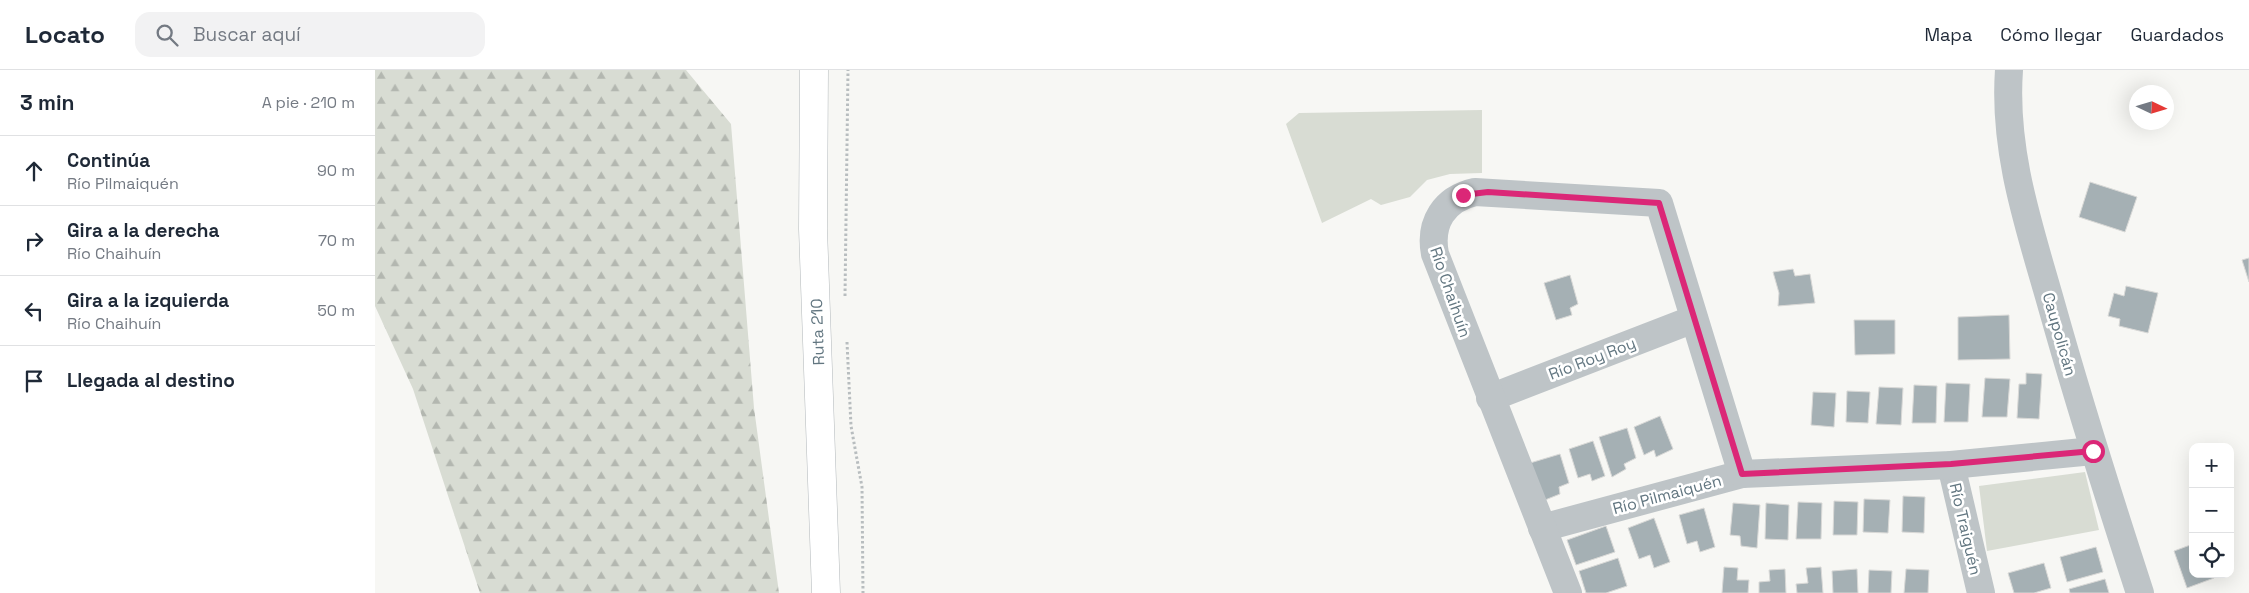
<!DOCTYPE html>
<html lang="es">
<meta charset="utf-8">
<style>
:root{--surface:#fff;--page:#f2f2f3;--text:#1f2937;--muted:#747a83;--line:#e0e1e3}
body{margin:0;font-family:"Space Grotesk",sans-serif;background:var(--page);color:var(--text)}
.controls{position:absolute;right:15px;bottom:15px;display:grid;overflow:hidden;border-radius:10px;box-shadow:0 5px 20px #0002}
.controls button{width:45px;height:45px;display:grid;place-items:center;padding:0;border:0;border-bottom:1px solid var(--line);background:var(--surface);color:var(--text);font:25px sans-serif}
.compass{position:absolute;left:1754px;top:15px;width:45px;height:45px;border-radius:50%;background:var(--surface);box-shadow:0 5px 20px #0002;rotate:94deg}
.stop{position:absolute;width:15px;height:15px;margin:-11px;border:4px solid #db2777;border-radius:50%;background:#fff}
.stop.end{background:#db2777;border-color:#fff;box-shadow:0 1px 5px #0008}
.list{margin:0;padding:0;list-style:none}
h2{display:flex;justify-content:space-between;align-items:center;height:65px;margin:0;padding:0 20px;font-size:21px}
h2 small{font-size:16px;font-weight:400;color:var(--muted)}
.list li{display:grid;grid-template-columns:32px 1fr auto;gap:15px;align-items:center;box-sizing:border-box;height:70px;padding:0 20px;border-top:1px solid var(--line)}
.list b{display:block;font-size:19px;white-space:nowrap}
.list p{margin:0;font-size:16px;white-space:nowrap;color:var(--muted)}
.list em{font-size:16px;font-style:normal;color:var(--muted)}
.icon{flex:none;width:28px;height:28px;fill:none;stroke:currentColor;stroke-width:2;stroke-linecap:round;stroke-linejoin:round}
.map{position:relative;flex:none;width:1874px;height:523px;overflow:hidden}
header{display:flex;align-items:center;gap:30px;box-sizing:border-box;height:70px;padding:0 25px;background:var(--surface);border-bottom:1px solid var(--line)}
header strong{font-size:24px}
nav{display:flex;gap:28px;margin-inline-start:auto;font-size:18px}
.search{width:350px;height:45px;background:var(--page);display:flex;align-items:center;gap:12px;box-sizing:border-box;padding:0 18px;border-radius:15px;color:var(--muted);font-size:19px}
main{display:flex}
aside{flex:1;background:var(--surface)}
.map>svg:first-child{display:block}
.grass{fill:#d8dcd3}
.forest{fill:url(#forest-firs)}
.building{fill:#a5b0b4;stroke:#d9d9d7}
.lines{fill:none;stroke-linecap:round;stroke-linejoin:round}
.major-casing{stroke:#b2b8bb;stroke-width:29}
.path{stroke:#b8bdbf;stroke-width:3;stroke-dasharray:2.5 2.5;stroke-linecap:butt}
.minor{stroke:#bec4c7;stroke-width:28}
.major{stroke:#fff;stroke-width:28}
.route{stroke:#db2777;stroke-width:6}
.labels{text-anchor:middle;stroke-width:5;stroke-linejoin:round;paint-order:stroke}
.street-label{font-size:16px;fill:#627680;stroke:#fff}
</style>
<header>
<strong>Locato</strong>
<div class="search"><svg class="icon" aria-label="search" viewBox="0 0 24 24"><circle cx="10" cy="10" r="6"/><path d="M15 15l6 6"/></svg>Buscar aquí</div>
<nav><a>Mapa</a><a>Cómo llegar</a><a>Guardados</a></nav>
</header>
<main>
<aside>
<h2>3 min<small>A pie · 210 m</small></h2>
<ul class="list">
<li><svg class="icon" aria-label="ahead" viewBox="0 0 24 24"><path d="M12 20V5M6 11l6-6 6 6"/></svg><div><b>Continúa</b><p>Río Pilmaiquén</p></div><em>90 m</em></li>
<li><svg class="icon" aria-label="right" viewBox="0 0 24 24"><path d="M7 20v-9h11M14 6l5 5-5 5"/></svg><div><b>Gira a la derecha</b><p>Río Chaihuín</p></div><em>70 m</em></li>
<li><svg class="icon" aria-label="left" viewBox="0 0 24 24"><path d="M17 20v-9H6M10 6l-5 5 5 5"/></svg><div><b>Gira a la izquierda</b><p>Río Chaihuín</p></div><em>50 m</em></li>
<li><svg class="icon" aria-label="arrive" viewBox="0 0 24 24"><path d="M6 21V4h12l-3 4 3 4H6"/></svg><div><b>Llegada al destino</b></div></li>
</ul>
</aside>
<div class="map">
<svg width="1874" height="523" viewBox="0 0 1874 523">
<defs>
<pattern id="forest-firs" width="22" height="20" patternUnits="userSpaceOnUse" patternTransform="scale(1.25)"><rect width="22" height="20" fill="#d8dcd3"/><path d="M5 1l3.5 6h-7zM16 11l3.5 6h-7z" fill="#b3b7b0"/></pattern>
</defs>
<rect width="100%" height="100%" fill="#f7f7f4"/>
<!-- grass -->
<g class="grass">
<polygon points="1107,40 1107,103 1075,104 1052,110 1035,127 1006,135 996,129 947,153 911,54 924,43"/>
<polygon points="1710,402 1724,460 1612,481 1604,416"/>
</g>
<!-- forest -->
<polygon class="forest" points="0,0 311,0 356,54 379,338 404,523 105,523 38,319 0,236"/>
<!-- building -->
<g class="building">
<polygon points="1715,112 1762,127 1750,162 1704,147"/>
<polygon points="1874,188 1874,212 1867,190"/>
<polygon points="1418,199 1420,206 1435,204 1440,233 1403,236 1404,223 1398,202"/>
<polygon points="1195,205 1203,234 1195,238 1197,245 1181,250 1169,213"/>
<polygon points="1751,216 1783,223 1773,263 1744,256 1745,249 1733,246 1739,223 1749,226"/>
<polygon points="1634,245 1635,289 1583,290 1583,247"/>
<polygon points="1479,250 1520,250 1520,284 1480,285"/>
<polygon points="1651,303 1667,304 1664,349 1642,348 1644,314 1651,314"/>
<polygon points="1610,308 1635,309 1632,347 1607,347"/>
<polygon points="1571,313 1595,314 1593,352 1569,352"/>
<polygon points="1539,315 1562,316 1561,353 1537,353"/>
<polygon points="1504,317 1528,318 1526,355 1501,354"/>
<polygon points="1472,321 1495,322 1493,353 1471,352"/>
<polygon points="1438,322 1461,323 1459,357 1436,355"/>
<polygon points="1285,346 1298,379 1281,387 1279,380 1269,385 1259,357"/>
<polygon points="1252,358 1261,388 1249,394 1251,399 1237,407 1224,367"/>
<polygon points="1218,371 1230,406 1217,411 1215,404 1203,408 1194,379"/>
<polygon points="1185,384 1194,413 1184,417 1185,424 1170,430 1155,393"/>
<polygon points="1528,426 1550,427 1549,463 1527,462"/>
<polygon points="1489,429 1515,430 1513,463 1488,462"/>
<polygon points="1459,431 1483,432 1482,465 1458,465"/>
<polygon points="1423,432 1447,433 1446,469 1421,469"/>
<polygon points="1358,433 1385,435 1382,478 1366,476 1365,466 1355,465"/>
<polygon points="1391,433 1414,435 1413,470 1390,469"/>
<polygon points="1329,438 1340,477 1325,482 1322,471 1312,474 1304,445"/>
<polygon points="1279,448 1295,492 1279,498 1275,485 1264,489 1253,458"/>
<polygon points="1231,456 1240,482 1201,495 1192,470"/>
<polygon points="1818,474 1818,504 1837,504 1839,508 1812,518 1799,481"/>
<polygon points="1721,477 1728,502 1692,512 1685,487"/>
<polygon points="1243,488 1252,516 1231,523 1211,523 1204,501"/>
<polygon points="1669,493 1676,518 1659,523 1639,523 1633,503"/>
<polygon points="1349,497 1363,498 1362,510 1374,510 1373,523 1347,523"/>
<polygon points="1446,497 1448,523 1422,523 1421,514 1433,513 1431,498"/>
<polygon points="1410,499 1411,523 1384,523 1384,512 1395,511 1394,500"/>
<polygon points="1482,499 1483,523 1458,523 1457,501"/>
<polygon points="1531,499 1554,500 1553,523 1529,523"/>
<polygon points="1494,500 1517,501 1516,523 1493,523"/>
<polygon points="1730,509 1734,523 1695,523 1694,519"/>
</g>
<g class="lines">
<defs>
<polyline id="major" points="439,0 438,159 451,523"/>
</defs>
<!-- major casing -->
<use href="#major" class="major-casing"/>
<!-- path -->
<g class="path">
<polyline points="470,226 473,0"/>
<polyline points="472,272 476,356 487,417 488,523"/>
</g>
<!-- minor -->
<g class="minor">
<path d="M 1634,0 C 1628,83 1655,159 1677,237 C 1704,333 1734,428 1765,523"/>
<polyline points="1115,328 1319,249"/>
<polyline points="1576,395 1606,523"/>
<polyline points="1167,458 1367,404 1576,395 1718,381"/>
<path d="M 1193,523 L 1060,184 C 1054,153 1069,129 1100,122 L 1284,133 L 1367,404"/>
</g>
<!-- major -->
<use href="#major" class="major"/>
</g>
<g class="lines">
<!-- route -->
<polyline class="route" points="1088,125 1113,122 1284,133 1367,404 1576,394 1718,381"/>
</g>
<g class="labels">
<!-- street labels -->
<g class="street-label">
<text transform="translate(1076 222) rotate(71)" y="6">Río Chaihuín</text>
<text transform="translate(442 262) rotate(-92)" y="6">Ruta 210</text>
<text transform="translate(1685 264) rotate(74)" y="6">Caupolicán</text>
<text transform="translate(1217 288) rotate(-21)" y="6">Río Roy Roy</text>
<text transform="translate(1292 424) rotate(-15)" y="6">Río Pilmaiquén</text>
<text transform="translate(1591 459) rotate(77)" y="6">Río Traiguén</text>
</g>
</g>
</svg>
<div class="controls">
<button>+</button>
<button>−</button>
<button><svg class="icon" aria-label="locate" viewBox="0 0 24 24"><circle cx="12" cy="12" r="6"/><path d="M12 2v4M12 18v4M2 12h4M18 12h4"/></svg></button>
</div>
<svg class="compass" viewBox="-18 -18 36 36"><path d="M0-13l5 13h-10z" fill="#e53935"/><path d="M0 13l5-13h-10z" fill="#747a83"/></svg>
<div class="stop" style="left:1718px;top:381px"></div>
<div class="stop end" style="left:1088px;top:125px"></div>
</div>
</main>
